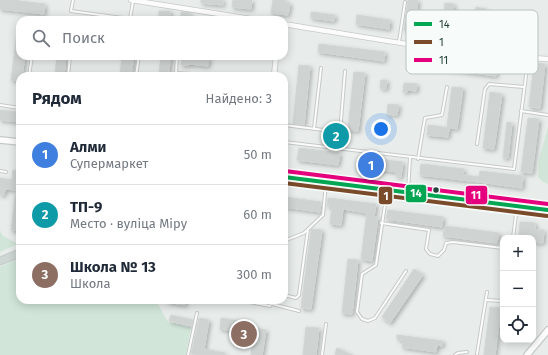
<!DOCTYPE html>
<html lang="ru">
<meta charset="utf-8">
<style>
:root{--surface:#fff;--page:#f2f2f3;--text:#1f2937;--muted:#747a83;--line:#e0e1e3;--accent:#ea580c}
body{margin:0;font-family:"Fira Sans",sans-serif;background:var(--page);color:var(--text)}
.controls{position:absolute;right:12px;bottom:12px;display:grid;overflow:hidden;border-radius:8px;box-shadow:0 2px 10px #0003}
.controls button{width:36px;height:36px;display:grid;place-items:center;padding:0;border:0;border-bottom:1px solid var(--line);background:var(--surface);color:var(--text);font:20px sans-serif}
.you{position:absolute;left:381px;top:129px;width:14px;height:14px;margin:-10px;border:3px solid #fff;border-radius:50%;background:#1a73e8;box-shadow:0 0 0 6px #1a73e833}
.badge{display:grid;place-items:center;width:26px;height:26px;border-radius:50%;background:var(--accent);color:#fff;font-size:13px;font-weight:700}
.pin{position:absolute;translate:-50% -50%;border:2px solid #fff;box-shadow:0 1px 4px #0006}
.list{margin:0;padding:0;list-style:none}
h2{display:flex;justify-content:space-between;align-items:center;height:52px;margin:0;padding:0 16px;font-size:17px}
h2 small{font-size:13px;font-weight:400;color:var(--muted)}
.list li{display:grid;grid-template-columns:26px 1fr auto;gap:12px;align-items:center;box-sizing:border-box;height:60px;padding:0 16px;border-top:1px solid var(--line)}
.list b{display:block;font-size:15px;white-space:nowrap}
.list p{margin:0;font-size:13px;white-space:nowrap;color:var(--muted)}
.list em{font-size:13px;font-style:normal;color:var(--muted)}
.icon{flex:none;width:22px;height:22px;fill:none;stroke:currentColor;stroke-width:2;stroke-linecap:round;stroke-linejoin:round}
.map{position:relative;flex:none;width:548px;height:355px;overflow:hidden}
.search{position:absolute;background:var(--surface);box-shadow:0 2px 10px #0003;left:16px;top:16px;width:272px;height:44px;display:flex;align-items:center;gap:10px;box-sizing:border-box;padding:0 14px;border-radius:12px;color:var(--muted);font-size:15px}
.panel{position:absolute;background:var(--surface);box-shadow:0 2px 10px #0003;left:16px;top:72px;width:272px;height:232px;border-radius:12px}
.map>svg:first-child{display:block}
.green{fill:#d1e6d8}
.building{fill:#cfd4d2;stroke:#d1d6d4;filter:url(#shadow)}
.lines{fill:none;stroke-linecap:round;stroke-linejoin:round}
.service-casing{stroke:#c5cac8;stroke-width:4}
.minor-casing{stroke:#c5cac8;stroke-width:6}
.tertiary-casing{stroke:#c5cac8;stroke-width:8}
.primary-casing{stroke:#c3ccc9;stroke-width:9}
.service{stroke:#fcfcfc;stroke-width:2}
.minor{stroke:#fcfcfc;stroke-width:4.5}
.tertiary{stroke:#fcfcfc;stroke-width:5.5}
.primary{stroke:#cfd7d5;stroke-width:7}
.bus-1-casing{stroke:#f7fbf9;stroke-width:7}
.bus-2-casing{stroke:#f7fbf9;stroke-width:7}
.bus-3-casing{stroke:#f7fbf9;stroke-width:7}
.bus-1{stroke:#00a651;stroke-width:4}
.bus-2{stroke:#7a4b2a;stroke-width:4}
.bus-3{stroke:#e5007d;stroke-width:4}
.bus-dot{fill:#24423a;stroke:#f7fbf9;stroke-width:1.5}
.key{fill:#f7fbf9;stroke:#b8c4c0;stroke-width:1}
.key-label{font-size:11px;fill:#24423a}
.line-badge{stroke:#f7fbf9;stroke-width:1.5}
.badge-label{font-size:11px;text-anchor:middle;font-weight:bold;fill:#fff}
</style>
<div class="map">
<svg width="548" height="355" viewBox="0 0 548 355">
<defs>
<filter id="shadow"><feDropShadow dx="2" dy="2" stdDeviation="2" flood-color="#0004"/></filter>
</defs>
<rect width="100%" height="100%" fill="#e8edeb"/>
<!-- green -->
<g class="green">
<polygon points="548,126 548,184 543,182 538,177 539,160"/>
<polygon points="0,230 2,235 18,244 0,252"/>
<polygon points="20,258 20,300 138,300 158,304 168,322 191,328 186,355 0,355 0,267"/>
</g>
<!-- building -->
<g class="building">
<polygon points="0,0 12,0 45,4 44,14 0,9"/>
<polygon points="201,0 223,0 223,5 201,3"/>
<polygon points="233,0 252,0 251,9 232,7"/>
<polygon points="273,0 286,0 285,3 290,3 288,15 271,13"/>
<polygon points="408,0 418,0 414,31 404,30"/>
<polygon points="445,3 454,4 450,37 441,36"/>
<polygon points="476,7 486,9 482,42 472,41"/>
<polygon points="159,11 170,11 170,18 159,17"/>
<polygon points="181,12 190,13 190,19 181,19"/>
<polygon points="311,12 335,15 334,21 311,18"/>
<polygon points="357,15 390,20 389,29 356,24"/>
<polygon points="17,34 20,34 20,56 25,56 22,76 20,76 20,81 11,80"/>
<polygon points="319,44 385,52 384,61 318,52"/>
<polygon points="57,56 66,56 64,76 55,76"/>
<polygon points="122,56 134,56 131,76 120,76"/>
<polygon points="161,56 171,56 168,76 159,76"/>
<polygon points="182,56 209,57 208,66 190,64 189,65 181,65"/>
<polygon points="431,59 497,68 496,76 430,67"/>
<polygon points="534,63 545,64 540,108 529,107"/>
<polygon points="299,65 310,66 304,125 293,124"/>
<polygon points="354,72 365,73 358,131 348,130"/>
<polygon points="381,80 387,80 386,89 380,88"/>
<polygon points="404,83 417,84 416,91 408,90 407,92 403,92"/>
<polygon points="452,87 463,88 457,129 447,127"/>
<polygon points="490,92 502,94 494,149 483,148"/>
<polygon points="388,104 399,105 397,115 387,114"/>
<polygon points="0,110 20,112 20,122 0,120"/>
<polygon points="528,118 539,119 532,173 521,172"/>
<polygon points="507,122 512,123 508,158 503,158"/>
<polygon points="428,125 449,128 448,137 427,135"/>
<polygon points="299,148 340,153 338,165 297,160"/>
<polygon points="359,157 403,162 401,177 396,176 397,172 358,167"/>
<polygon points="421,164 464,169 463,175 479,177 480,171 523,176 522,188 479,182 420,175"/>
<polygon points="13,170 20,171 20,231 11,230 16,190 5,189 4,195 0,195 0,178 12,180"/>
<polygon points="284,197 321,202 320,212 284,207"/>
<polygon points="328,198 376,204 374,217 378,217 372,261 361,259 367,213 343,209 341,225 330,224 332,206 327,206"/>
<polygon points="388,210 443,217 442,227 386,219"/>
<polygon points="520,222 535,223 535,230 544,230 543,243 533,242 533,238 528,238 528,235 519,234"/>
<polygon points="445,226 499,233 497,243 443,236"/>
<polygon points="312,229 322,230 311,309 301,308 311,230"/>
<polygon points="348,259 358,260 352,314 342,313"/>
<polygon points="414,269 423,275 390,323 382,317"/>
<polygon points="167,300 186,300 185,305 167,302"/>
<polygon points="490,307 501,308 495,355 484,355"/>
<polygon points="171,315 193,320 192,326 169,321"/>
<polygon points="199,318 209,320 204,349 225,353 224,355 191,354"/>
<polygon points="221,318 246,322 245,332 220,329"/>
<polygon points="306,327 319,328 316,355 303,355"/>
<polygon points="255,328 266,330 262,355 251,355"/>
<polygon points="397,335 443,341 442,346 437,345 436,352 402,347 403,340 397,339"/>
<polygon points="337,348 352,355 338,355 335,354"/>
</g>
<g class="lines">
<defs>
<g id="service">
<polyline points="73,0 71,11 130,19 133,1"/>
<polyline points="399,42 405,2"/>
<polyline points="502,55 509,12"/>
<polyline points="176,73 177,56"/>
<polyline points="29,76 32,56"/>
<polyline points="68,76 70,56"/>
<polyline points="136,76 139,56"/>
<polyline points="0,105 20,108"/>
<polyline points="521,111 548,115"/>
<polyline points="284,125 340,132 345,71"/>
<polyline points="314,129 321,68"/>
<polyline points="284,142 514,169 527,68"/>
<polyline points="477,144 485,89 489,84 524,87"/>
<polyline points="418,159 425,118 442,115 447,87"/>
<polyline points="0,171 6,172"/>
<polyline points="387,191 376,265 362,274 357,312 362,319 368,321 375,318 406,271"/>
<polyline points="408,191 410,158"/>
<polyline points="381,223 429,230 426,249 430,254 438,256 444,250 446,243 453,242 503,248"/>
<polyline points="513,238 517,207"/>
<polyline points="284,241 304,233 323,215 326,183"/>
<polyline points="284,295 296,298 299,295 308,229"/>
<polyline points="197,300 200,300"/>
<polyline points="487,300 502,301 503,300"/>
<polyline points="249,302 270,306 273,300"/>
<polyline points="272,304 299,311"/>
<polyline points="477,354 487,292"/>
<polyline points="188,355 197,313"/>
<polyline points="322,355 326,324"/>
<polyline points="455,355 458,353 467,352"/>
</g>
<g id="minor">
<polyline points="131,0 257,20"/>
<path d="M 284,24 C 371,38 459,55 548,59"/>
<polyline points="176,74 206,76"/>
<polyline points="274,76 276,56"/>
</g>
<g id="tertiary">
<polyline points="0,140 20,142"/>
<polyline points="527,355 548,330"/>
</g>
<g id="primary">
<polyline points="284,177 548,210"/>
<polyline points="0,261 20,253"/>
</g>
</defs>
<!-- service casing -->
<use href="#service" class="service-casing"/>
<!-- minor casing -->
<use href="#minor" class="minor-casing"/>
<!-- tertiary casing -->
<use href="#tertiary" class="tertiary-casing"/>
<!-- primary casing -->
<use href="#primary" class="primary-casing"/>
<!-- service -->
<use href="#service" class="service"/>
<!-- minor -->
<use href="#minor" class="minor"/>
<!-- tertiary -->
<use href="#tertiary" class="tertiary"/>
<!-- primary -->
<use href="#primary" class="primary"/>
<defs>
<polyline id="bus-1" points="284,177 548,210"/>
<polyline id="bus-2" points="284,183 547,216"/>
<polyline id="bus-3" points="285,171 548,204"/>
</defs>
<!-- bus-1 casing -->
<use href="#bus-1" class="bus-1-casing"/>
<!-- bus-2 casing -->
<use href="#bus-2" class="bus-2-casing"/>
<!-- bus-3 casing -->
<use href="#bus-3" class="bus-3-casing"/>
<!-- bus-1 -->
<use href="#bus-1" class="bus-1"/>
<!-- bus-2 -->
<use href="#bus-2" class="bus-2"/>
<!-- bus-3 -->
<use href="#bus-3" class="bus-3"/>
</g>
<!-- markers -->
<circle class="bus-dot" cx="436" cy="190" r="3.5"/>
<!-- legend -->
<rect x="406" y="10" width="132" height="64" rx="6" class="key"/>
<rect x="414" y="22" width="18" height="4" fill="#00a651"/>
<rect x="414" y="40" width="18" height="4" fill="#7a4b2a"/>
<rect x="414" y="58" width="18" height="4" fill="#e5007d"/>
<g class="key-label">
<text x="439" y="28">14</text>
<text x="439" y="46">1</text>
<text x="439" y="64">11</text>
</g>
<g class="line-badge">
<rect x="405" y="184" width="22" height="19" rx="4" fill="#00a651"/>
<rect x="465" y="185" width="23" height="20" rx="4" fill="#e5007d"/>
<rect x="378" y="186" width="15" height="19" rx="4" fill="#7a4b2a"/>
</g>
<g class="badge-label">
<text x="416" y="197">14</text>
<text x="476" y="199">11</text>
<text x="386" y="200">1</text>
</g>
</svg>
<div class="controls">
<button>+</button>
<button>−</button>
<button><svg class="icon" aria-label="locate" viewBox="0 0 24 24"><circle cx="12" cy="12" r="6"/><path d="M12 2v4M12 18v4M2 12h4M18 12h4"/></svg></button>
</div>
<div class="you"></div>
<div class="pin badge" style="left:371px;top:165px;background:#3f7fe0">1</div>
<div class="pin badge" style="left:336px;top:136px;background:#0f9aa8">2</div>
<div class="pin badge" style="left:244px;top:334px;background:#8d6e63">3</div>
<div class="search"><svg class="icon" aria-label="search" viewBox="0 0 24 24"><circle cx="10" cy="10" r="6"/><path d="M15 15l6 6"/></svg>Поиск</div>
<section class="panel">
<h2>Рядом<small>Найдено: 3</small></h2>
<ul class="list">
<li><span class="badge" style="background:#3f7fe0">1</span><div><b>Алми</b><p>Супермаркет</p></div><em>50 m</em></li>
<li><span class="badge" style="background:#0f9aa8">2</span><div><b>ТП-9</b><p>Место · вуліца Міру</p></div><em>60 m</em></li>
<li><span class="badge" style="background:#8d6e63">3</span><div><b>Школа № 13</b><p>Школа</p></div><em>300 m</em></li>
</ul>
</section>
</div>
